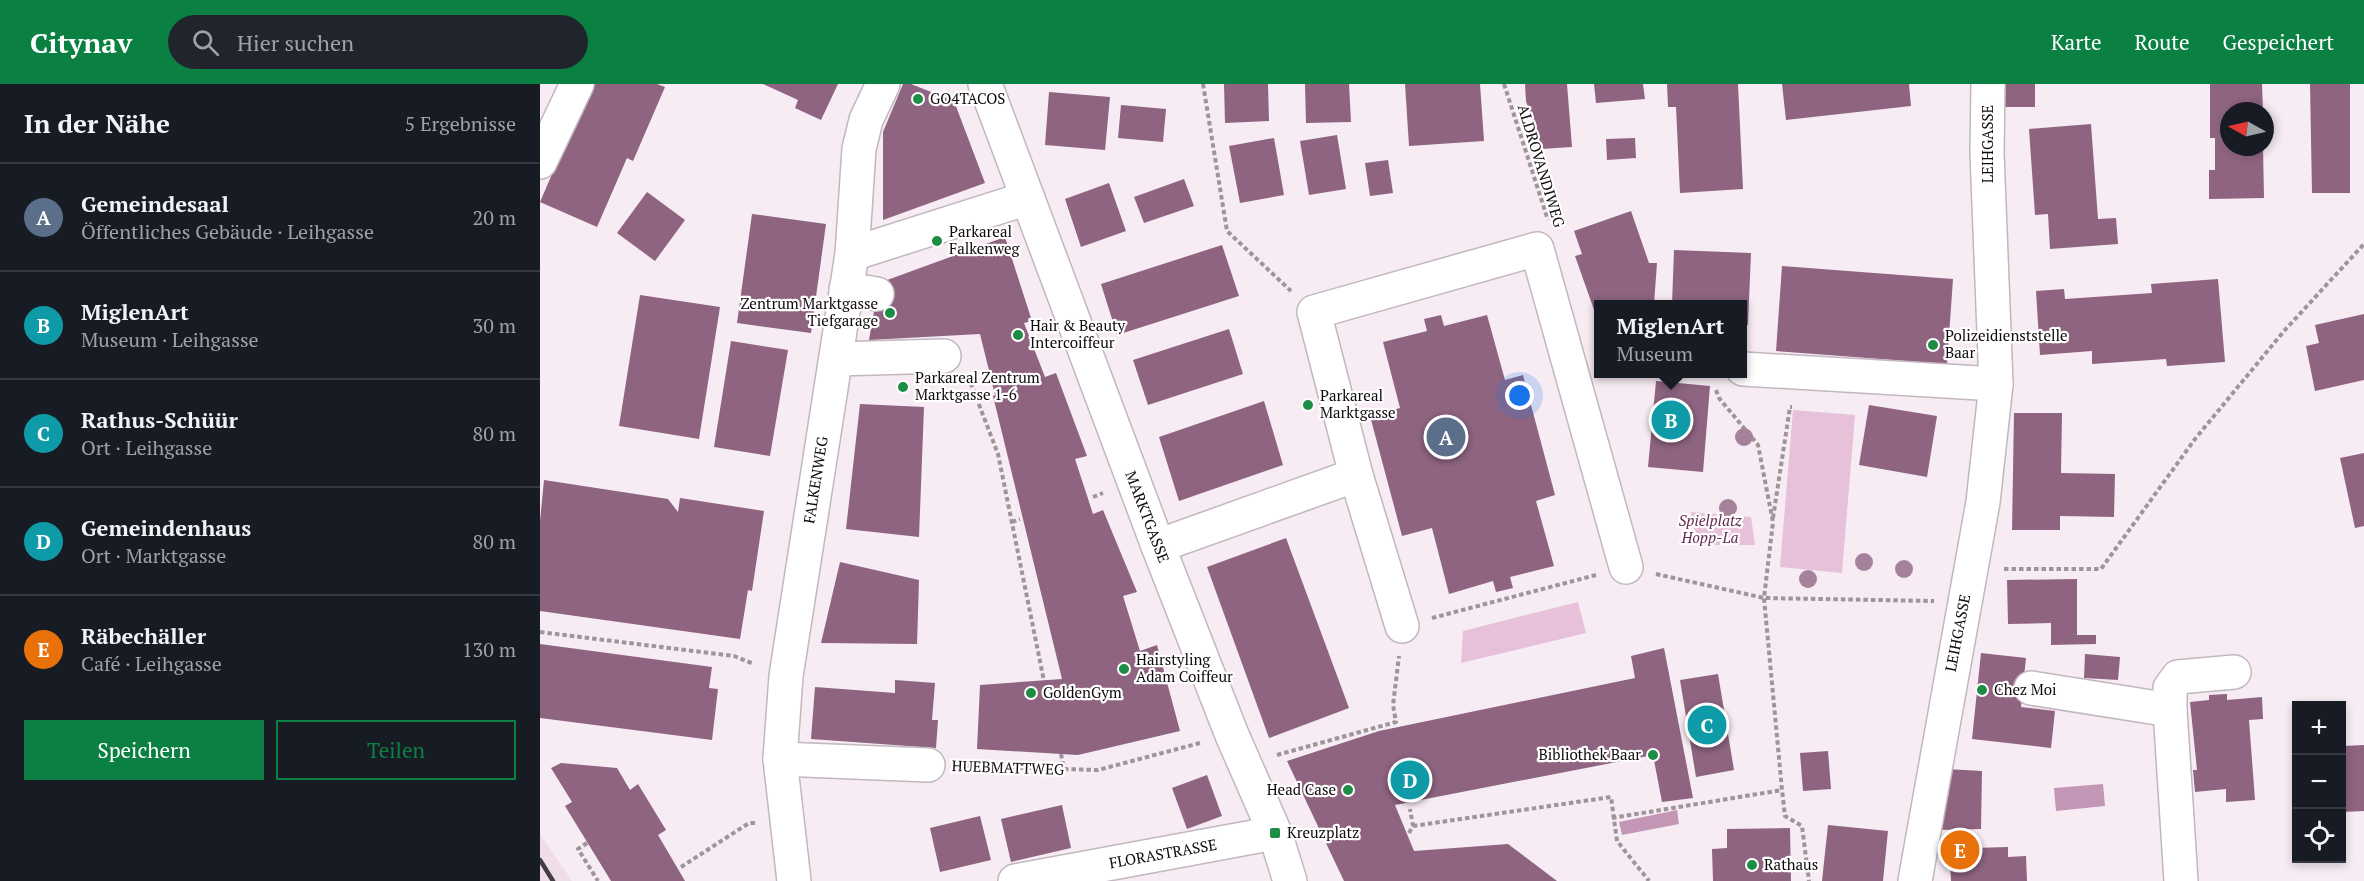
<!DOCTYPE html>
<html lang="de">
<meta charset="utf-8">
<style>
:root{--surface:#171b24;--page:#20242c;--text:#f1f3f6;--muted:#9ea1a6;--line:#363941;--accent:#0b8043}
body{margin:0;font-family:"PT Serif",serif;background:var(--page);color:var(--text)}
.controls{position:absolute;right:18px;bottom:18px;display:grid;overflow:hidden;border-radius:0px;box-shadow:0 3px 9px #0003}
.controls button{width:54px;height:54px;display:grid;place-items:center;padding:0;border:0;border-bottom:2px solid var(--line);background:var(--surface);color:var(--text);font:30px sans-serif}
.compass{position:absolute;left:1680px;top:18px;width:54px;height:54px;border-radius:50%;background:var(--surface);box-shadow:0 3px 9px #0003;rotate:278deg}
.you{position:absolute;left:980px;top:312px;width:21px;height:21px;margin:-15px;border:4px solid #fff;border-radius:50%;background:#1a73e8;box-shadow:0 0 0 9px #1a73e833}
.badge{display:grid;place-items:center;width:39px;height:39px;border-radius:50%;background:var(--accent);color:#fff;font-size:20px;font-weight:700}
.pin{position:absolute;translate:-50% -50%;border:3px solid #fff;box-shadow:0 2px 6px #0006}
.popup{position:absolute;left:1054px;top:216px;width:153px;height:78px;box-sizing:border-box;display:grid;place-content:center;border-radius:0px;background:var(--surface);filter:drop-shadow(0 2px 4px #0005);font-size:20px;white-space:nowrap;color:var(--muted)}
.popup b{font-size:22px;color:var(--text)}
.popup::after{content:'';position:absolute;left:50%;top:100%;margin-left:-12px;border:12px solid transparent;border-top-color:var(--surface)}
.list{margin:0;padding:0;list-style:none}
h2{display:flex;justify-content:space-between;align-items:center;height:78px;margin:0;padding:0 24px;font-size:26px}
h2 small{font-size:20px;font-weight:400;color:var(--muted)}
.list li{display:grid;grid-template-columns:39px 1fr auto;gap:18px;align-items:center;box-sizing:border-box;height:108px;padding:0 24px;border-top:2px solid var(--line)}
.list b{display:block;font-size:22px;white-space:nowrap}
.list p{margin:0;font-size:20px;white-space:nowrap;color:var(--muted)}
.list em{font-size:20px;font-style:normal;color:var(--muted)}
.actions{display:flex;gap:12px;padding:18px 24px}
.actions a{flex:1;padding:14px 0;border:2px solid var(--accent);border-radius:0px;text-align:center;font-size:21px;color:var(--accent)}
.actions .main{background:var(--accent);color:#fff}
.icon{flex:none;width:33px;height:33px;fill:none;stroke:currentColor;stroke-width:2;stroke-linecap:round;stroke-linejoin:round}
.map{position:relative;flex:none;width:1824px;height:797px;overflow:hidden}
header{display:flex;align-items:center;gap:36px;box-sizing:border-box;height:84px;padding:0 30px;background:var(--accent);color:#fff}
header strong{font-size:28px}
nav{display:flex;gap:33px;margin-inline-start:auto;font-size:21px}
.search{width:420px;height:54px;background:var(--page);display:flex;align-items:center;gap:15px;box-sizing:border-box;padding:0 21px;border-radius:33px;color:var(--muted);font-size:22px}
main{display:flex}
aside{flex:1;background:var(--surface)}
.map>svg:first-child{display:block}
.built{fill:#efdee9}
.green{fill:#e7c0da}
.water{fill:#c296b4}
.building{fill:#8e6481}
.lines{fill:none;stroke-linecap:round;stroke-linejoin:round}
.minor-casing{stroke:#c2b7be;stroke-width:36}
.major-casing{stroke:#c2b7be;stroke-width:36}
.path{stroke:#9d959a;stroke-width:4;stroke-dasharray:4.5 3;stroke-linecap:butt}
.minor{stroke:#fff;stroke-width:33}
.major{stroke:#fff;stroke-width:33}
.rail{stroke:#423d40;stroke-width:4.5}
.tree{fill:#a5829b}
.poi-dot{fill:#1d8c44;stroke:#fffdfe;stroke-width:2}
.labels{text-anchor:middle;stroke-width:4.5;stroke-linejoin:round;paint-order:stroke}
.poi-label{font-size:15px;fill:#0d0a0c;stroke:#fffdfe;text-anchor:start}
.street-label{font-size:15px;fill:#0d0a0c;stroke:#fffdfe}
.park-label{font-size:15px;font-style:italic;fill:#622b53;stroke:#fffdfe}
</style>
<header>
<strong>Citynav</strong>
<div class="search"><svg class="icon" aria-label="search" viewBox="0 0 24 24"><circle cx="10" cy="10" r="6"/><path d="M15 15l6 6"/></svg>Hier suchen</div>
<nav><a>Karte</a><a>Route</a><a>Gespeichert</a></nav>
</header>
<main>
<aside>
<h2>In der Nähe<small>5 Ergebnisse</small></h2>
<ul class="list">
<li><span class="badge" style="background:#5c6f8a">A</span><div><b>Gemeindesaal</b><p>Öffentliches Gebäude · Leihgasse</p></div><em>20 m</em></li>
<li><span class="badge" style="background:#0f9aa8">B</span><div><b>MiglenArt</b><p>Museum · Leihgasse</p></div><em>30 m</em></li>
<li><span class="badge" style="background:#0f9aa8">C</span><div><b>Rathus-Schüür</b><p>Ort · Leihgasse</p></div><em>80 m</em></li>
<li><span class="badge" style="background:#0f9aa8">D</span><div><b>Gemeindenhaus</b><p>Ort · Marktgasse</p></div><em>80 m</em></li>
<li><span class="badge" style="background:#e8710a">E</span><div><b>Räbechäller</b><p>Café · Leihgasse</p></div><em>130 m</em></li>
</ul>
<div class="actions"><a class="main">Speichern</a><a>Teilen</a></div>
</aside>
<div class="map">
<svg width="1824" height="797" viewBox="0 0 1824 797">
<rect width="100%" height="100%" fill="#f7ecf3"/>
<!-- built -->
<polygon class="built" points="0,750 32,797 0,797"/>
<!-- green -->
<g class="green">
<polygon points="1253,326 1315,331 1302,489 1240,483"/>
<polygon points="1151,428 1211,433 1215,461 1157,461"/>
<polygon points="1038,518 1046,549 921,579 923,547"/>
</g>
<!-- water -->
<g class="water">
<polygon points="1563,700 1565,722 1516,727 1514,704"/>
<polygon points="1137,726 1139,740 1082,751 1079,738"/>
</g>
<!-- building -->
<g class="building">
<polygon points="51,0 117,0 125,3 93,77 87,74 57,143 0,118"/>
<polygon points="223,0 298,0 281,36 255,24 258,16"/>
<polygon points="363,0 371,0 414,17 445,99 343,136 343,48"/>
<polygon points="684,0 728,0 729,37 685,39"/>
<polygon points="765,0 809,0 811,38 766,39"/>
<polygon points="865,0 940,0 944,57 869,62"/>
<polygon points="985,0 1027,0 1032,63 1001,65 986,17"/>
<polygon points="1054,0 1103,0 1105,15 1056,19"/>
<polygon points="1127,0 1198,0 1203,105 1140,109 1136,23 1128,23"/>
<polygon points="1242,0 1369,0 1371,22 1246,36"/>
<rect x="1465" y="0" width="30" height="23"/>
<polygon points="1670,0 1722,0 1723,27 1689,27 1689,63 1723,63 1724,114 1669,115 1669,86 1675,86 1675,54 1670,54"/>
<polygon points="1770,0 1810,0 1810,109 1772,109"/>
<polygon points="509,8 570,13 565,66 505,61"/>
<polygon points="581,21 626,25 623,58 578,54"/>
<polygon points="1551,40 1558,135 1576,134 1578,160 1510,165 1508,130 1495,131 1489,45"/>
<polygon points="797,51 806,105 769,111 760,57"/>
<polygon points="734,54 744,111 700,119 689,62"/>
<polygon points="1095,54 1096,74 1067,76 1066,55"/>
<polygon points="848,76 853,109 830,112 825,79"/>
<polygon points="644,95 654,122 604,139 594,113"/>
<polygon points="569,99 586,147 541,163 525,115"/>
<polygon points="107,108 145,136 115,177 77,149"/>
<polygon points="1091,127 1109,179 1117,179 1114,220 1059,220 1059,240 1035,172 1042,170 1034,147"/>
<polygon points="212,130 286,140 271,249 197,239"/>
<polygon points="465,153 492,237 484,239 505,293 516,289 547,372 535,375 553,430 563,426 597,508 583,512 600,567 617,561 640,647 538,671 437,665 440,601 522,595 453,312 455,311 440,250 329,256 339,199"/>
<polygon points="682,161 699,212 577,251 561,200"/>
<polygon points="1134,166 1211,169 1208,241 1203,241 1203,220 1132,220"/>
<polygon points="1242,182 1413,195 1407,280 1236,267"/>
<polygon points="1678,195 1685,278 1627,282 1626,275 1552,280 1552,267 1500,271 1496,207 1524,205 1525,215 1612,209 1611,200"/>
<polygon points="100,211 180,223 159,355 79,342"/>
<polygon points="1824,230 1824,296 1775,307 1766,262 1779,259 1775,241"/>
<polygon points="901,231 904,242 947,231 965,296 983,291 1015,411 996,417 1014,482 970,493 973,504 956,508 953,497 909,510 892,444 862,452 830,332 860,324 843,258 887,247 884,235"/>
<polygon points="689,245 703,290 608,321 593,276"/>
<polygon points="191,257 248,266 230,372 174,363"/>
<polygon points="1116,297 1170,302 1163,388 1108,383"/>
<polygon points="724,317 743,381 639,417 619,353"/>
<polygon points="320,320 384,323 379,453 306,445"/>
<polygon points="1329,321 1397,332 1387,393 1319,381"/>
<polygon points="1474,329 1522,329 1521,389 1575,390 1574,433 1520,432 1520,446 1472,446"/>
<polygon points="1824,369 1824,442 1815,444 1800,374"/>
<polygon points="4,396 128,415 138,428 140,414 224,427 212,507 208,506 200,555 0,527 0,437"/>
<polygon points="746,454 809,624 729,654 667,483"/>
<polygon points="300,478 379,496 377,560 281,559"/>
<polygon points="1537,495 1537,551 1556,551 1556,560 1511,561 1511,539 1468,540 1467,496"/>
<polygon points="0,560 172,583 169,604 178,605 172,656 0,634"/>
<polygon points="1124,564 1153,714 1122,718 1113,671 855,721 874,767 968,760 1017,797 804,797 747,677 839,647 1095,594 1091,572"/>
<polygon points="1441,569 1486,574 1481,623 1515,627 1511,664 1432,655"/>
<polygon points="1545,570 1580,573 1578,596 1544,594"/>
<polygon points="1178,590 1194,686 1156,693 1140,596"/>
<polygon points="355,596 395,599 392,636 398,636 396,664 271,655 275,603 355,609"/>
<polygon points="1687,610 1687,616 1722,613 1723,635 1709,636 1715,716 1686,718 1686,705 1655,708 1653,686 1657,686 1650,618 1669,616 1669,611"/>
<polygon points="1824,661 1824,727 1802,728 1802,662"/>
<polygon points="1288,667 1291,705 1263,707 1260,669"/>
<polygon points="21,679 77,684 90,706 98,700 126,746 118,751 145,797 71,797 25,722 32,718 11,684"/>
<polygon points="1407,685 1442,687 1441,745 1399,746"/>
<polygon points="667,691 682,732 647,745 632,704"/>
<polygon points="522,721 531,764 471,778 461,735"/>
<polygon points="440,732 451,776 400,788 390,744"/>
<polygon points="1288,741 1348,747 1343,797 1282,797"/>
<polygon points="1250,744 1251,797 1173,797 1172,765 1187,764 1187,745"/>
<polygon points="1468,763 1468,773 1486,772 1487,797 1411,797 1410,777 1433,776 1433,764"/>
</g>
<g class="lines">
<defs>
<g id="minor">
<polyline points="0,78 37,0"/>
<polyline points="312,170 488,114"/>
<polyline points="306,205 337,210"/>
<polyline points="296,275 404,272"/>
<polyline points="1203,285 1456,300"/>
<polyline points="816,391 862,542"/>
<polyline points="618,462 816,391 774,228 997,165 1086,483"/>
<polyline points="1491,604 1630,626 1641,797"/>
<polyline points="1630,626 1630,604 1638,593 1694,588"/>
<polyline points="240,675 388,681"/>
<polyline points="254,797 240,675 246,592 312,170 319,65 326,36 343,0"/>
<polyline points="475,797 735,749"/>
<polyline points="1375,797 1443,418 1456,300 1447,69 1448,0"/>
</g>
<polyline id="major" points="445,0 618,462 692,651 735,749 750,797"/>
</defs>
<!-- minor casing -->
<use href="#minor" class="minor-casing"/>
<!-- major casing -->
<use href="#major" class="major-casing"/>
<!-- path -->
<g class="path">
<polyline points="663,0 687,147 751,207"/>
<polyline points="964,0 1008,136"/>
<polyline points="428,292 458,370 504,597"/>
<polyline points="1176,306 1179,314 1218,361 1233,438 1224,514 1242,706 1245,732 1262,742 1269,797"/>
<polyline points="553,413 563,409"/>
<polyline points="1233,434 1250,323 1252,323"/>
<polyline points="472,438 480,435"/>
<polyline points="1464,485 1561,485 1655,355 1744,247 1824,160"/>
<polyline points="1116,490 1224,514 1394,517"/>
<polyline points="892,534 1056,491"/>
<polyline points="0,548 194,572 214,580"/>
<polyline points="521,670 524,685"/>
<polyline points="737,671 856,638 853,621 859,572"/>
<polyline points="419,682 558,686 660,659"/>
<polyline points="1072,734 1242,706"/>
<polyline points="873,742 1071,713 1077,757 1109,797"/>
<polyline points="869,749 873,742 870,725"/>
<polyline points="47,759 38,765 58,797"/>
<polyline points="141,783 209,739 216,739"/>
</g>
<!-- minor -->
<use href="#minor" class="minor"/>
<!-- major -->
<use href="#major" class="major"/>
<!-- rail -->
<polyline class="rail" points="0,776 13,797"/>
</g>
<!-- trees -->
<g class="tree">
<circle cx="1204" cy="353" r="9"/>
<circle cx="1188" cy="424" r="9"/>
<circle cx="1324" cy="478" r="9"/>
<circle cx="1364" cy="485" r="9"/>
<circle cx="1268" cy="495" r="9"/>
</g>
<!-- markers -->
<g class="poi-dot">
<circle cx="378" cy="15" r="6"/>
<circle cx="397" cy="157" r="6"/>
<circle cx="350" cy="229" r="6"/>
<circle cx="478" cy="251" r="6"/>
<circle cx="1393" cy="261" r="6"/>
<circle cx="363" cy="303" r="6"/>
<circle cx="768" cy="321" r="6"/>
<circle cx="584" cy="585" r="6"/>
<circle cx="1442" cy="606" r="6"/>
<circle cx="491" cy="609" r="6"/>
<circle cx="1113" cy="671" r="6"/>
<circle cx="808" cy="706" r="6"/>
<rect x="729" y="743" width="12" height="12" rx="3"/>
<circle cx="1212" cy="781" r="6"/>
</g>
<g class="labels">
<!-- poi labels -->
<g class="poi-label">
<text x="390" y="20">GO4TACOS</text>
<text x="409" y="153">Parkareal<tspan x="409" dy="17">Falkenweg</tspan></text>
<text x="338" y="225" text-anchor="end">Zentrum Marktgasse<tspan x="338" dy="17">Tiefgarage</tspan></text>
<text x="490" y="247">Hair &amp; Beauty<tspan x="490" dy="17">Intercoiffeur</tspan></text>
<text x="1405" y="257">Polizeidienststelle<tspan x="1405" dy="17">Baar</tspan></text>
<text x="375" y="299">Parkareal Zentrum<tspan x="375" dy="17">Marktgasse 1-6</tspan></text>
<text x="780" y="317">Parkareal<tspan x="780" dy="17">Marktgasse</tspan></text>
<text x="596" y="581">Hairstyling<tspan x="596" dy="17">Adam Coiffeur</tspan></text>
<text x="1454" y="611">Chez Moi</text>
<text x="503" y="614">GoldenGym</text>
<text x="1101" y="676" text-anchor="end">Bibliothek Baar</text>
<text x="796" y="711" text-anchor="end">Head Case</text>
<text x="747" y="754">Kreuzplatz</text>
<text x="1224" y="786">Rathaus</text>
</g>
<!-- street labels -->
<g class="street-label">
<text transform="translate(1448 60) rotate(-90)" y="5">LEIHGASSE</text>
<text transform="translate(1001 82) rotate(73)" y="5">ALDROVANDIWEG</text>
<text transform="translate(276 396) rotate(-81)" y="5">FALKENWEG</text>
<text transform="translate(607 433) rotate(69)" y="5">MARKTGASSE</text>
<text transform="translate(1418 549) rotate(-79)" y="5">LEIHGASSE</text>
<text transform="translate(468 684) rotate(2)" y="5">HUEBMATTWEG</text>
<text transform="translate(623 770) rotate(-10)" y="5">FLORASTRASSE</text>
</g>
<!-- park labels -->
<g class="park-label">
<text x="1170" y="442">Spielplatz<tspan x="1170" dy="17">Hopp-La</tspan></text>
</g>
</g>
</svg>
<div class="controls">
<button>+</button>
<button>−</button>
<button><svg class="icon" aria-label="locate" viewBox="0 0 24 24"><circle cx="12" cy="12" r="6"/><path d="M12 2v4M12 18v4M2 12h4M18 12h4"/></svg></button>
</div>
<svg class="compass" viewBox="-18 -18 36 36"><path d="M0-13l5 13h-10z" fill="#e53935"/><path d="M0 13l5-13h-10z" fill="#9ea1a6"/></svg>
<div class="you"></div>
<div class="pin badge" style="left:906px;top:353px;background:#5c6f8a">A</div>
<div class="pin badge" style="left:1131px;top:336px;background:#0f9aa8">B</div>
<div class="popup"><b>MiglenArt</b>Museum</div>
<div class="pin badge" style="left:1167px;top:641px;background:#0f9aa8">C</div>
<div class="pin badge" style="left:870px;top:696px;background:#0f9aa8">D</div>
<div class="pin badge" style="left:1420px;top:766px;background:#e8710a">E</div>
</div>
</main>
